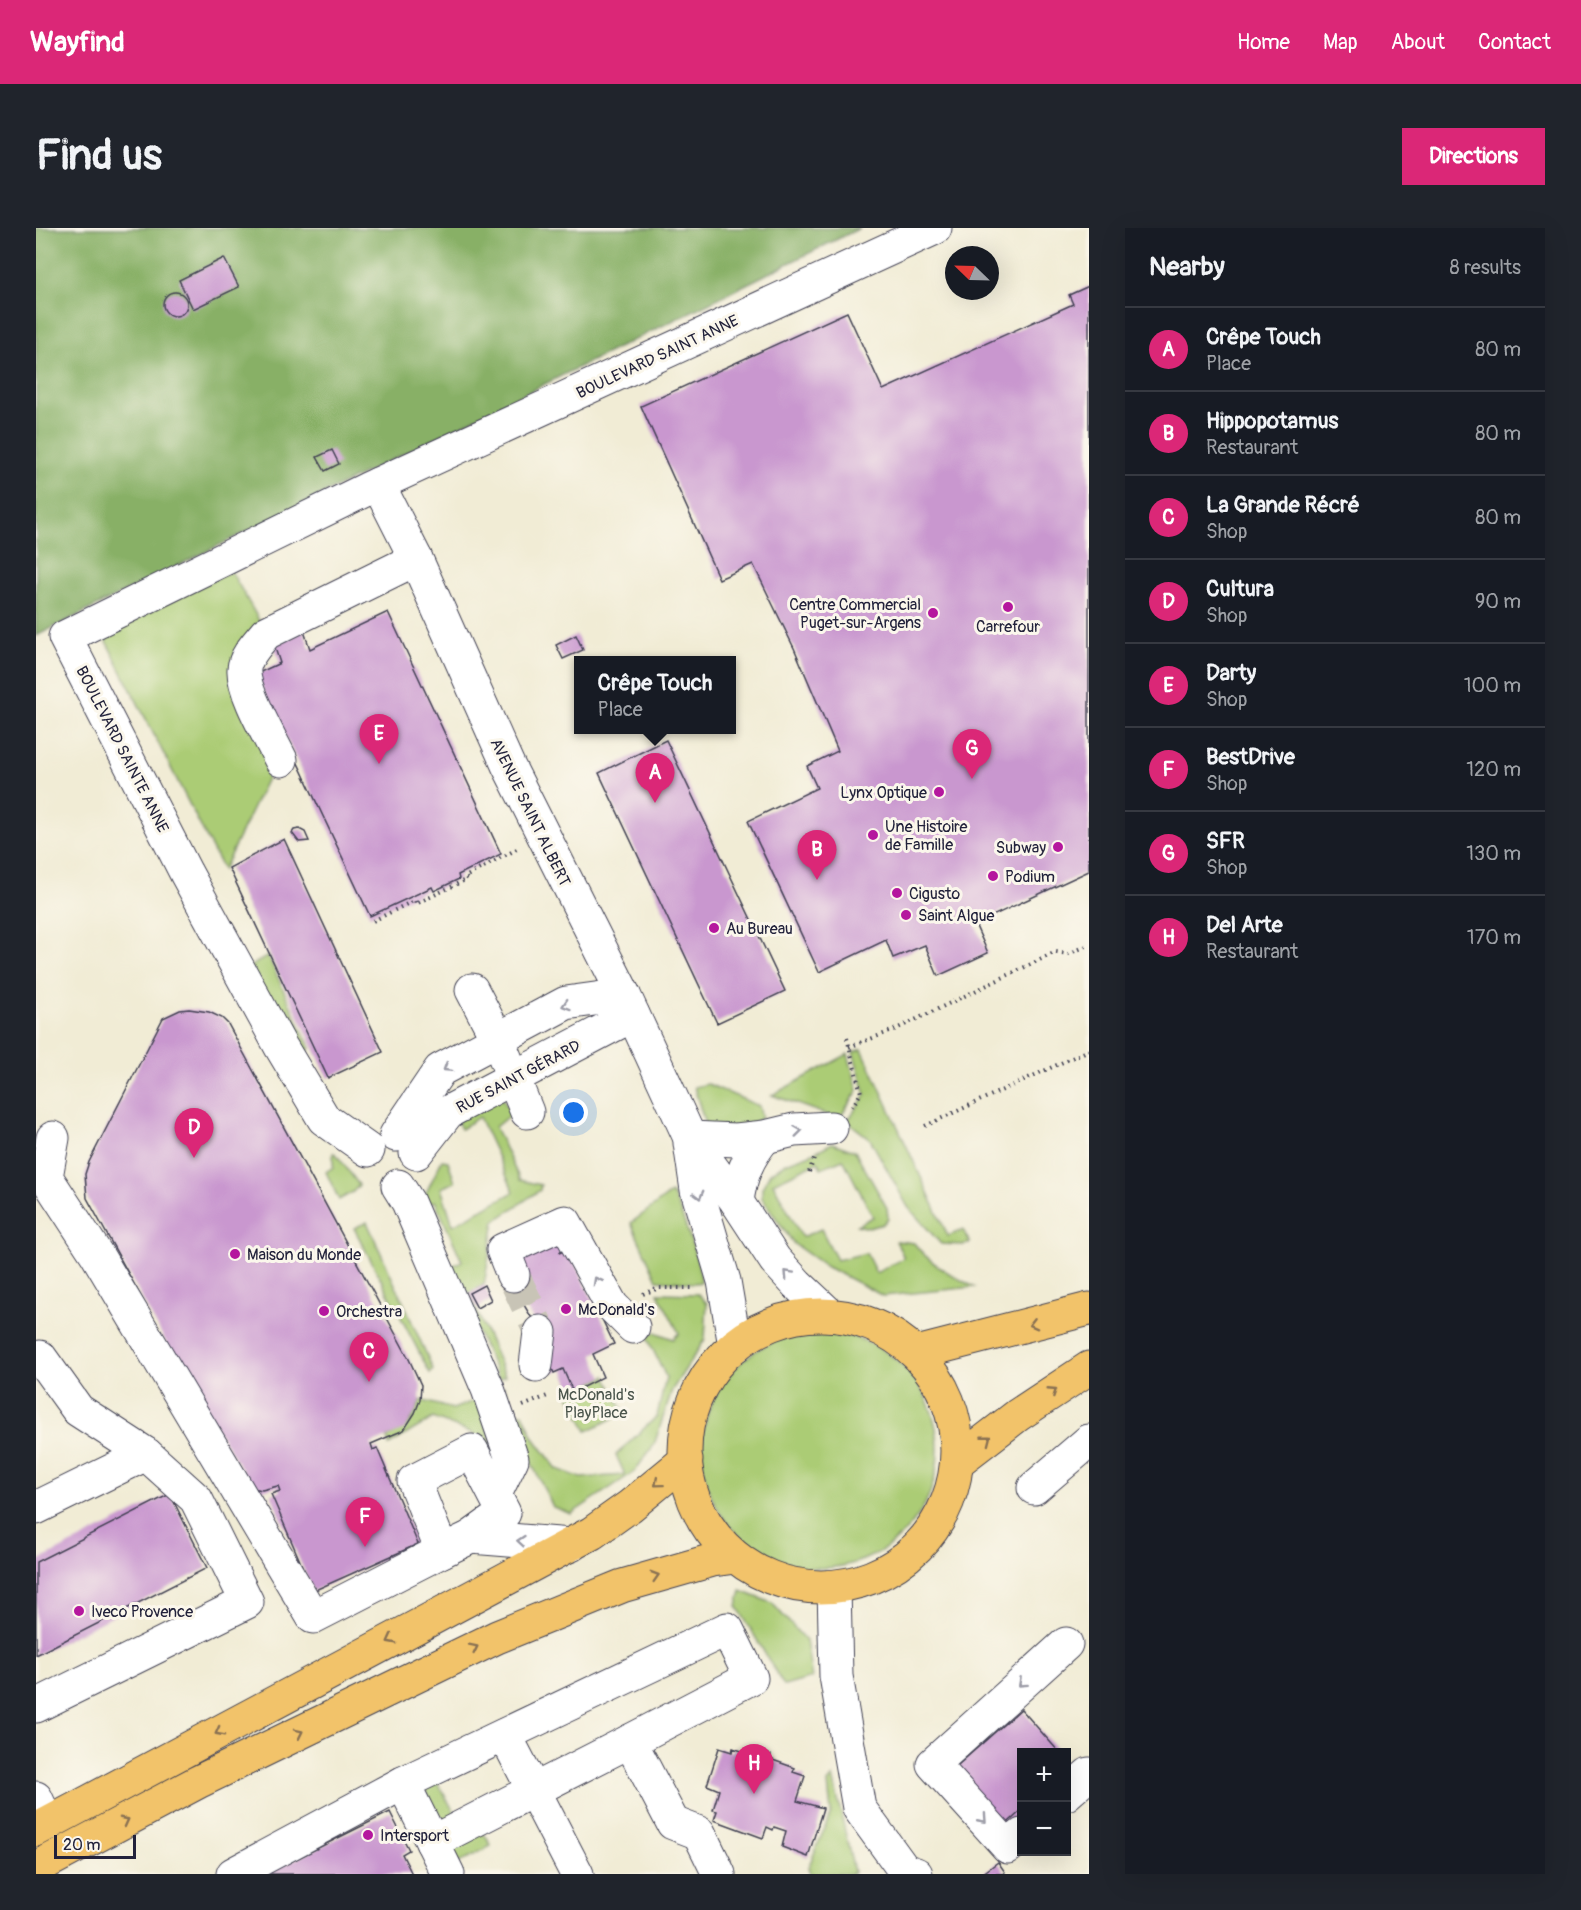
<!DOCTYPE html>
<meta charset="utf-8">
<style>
:root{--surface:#171b24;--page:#20242c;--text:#f1f3f6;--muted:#9ea1a6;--line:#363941;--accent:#db2777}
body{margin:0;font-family:Pangolin,sans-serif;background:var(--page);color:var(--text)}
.controls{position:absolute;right:18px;bottom:18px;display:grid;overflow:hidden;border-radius:0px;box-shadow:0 6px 24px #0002}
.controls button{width:54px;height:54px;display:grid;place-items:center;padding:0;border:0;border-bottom:2px solid var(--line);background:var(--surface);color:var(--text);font:30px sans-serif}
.compass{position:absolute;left:909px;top:18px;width:54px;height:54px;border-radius:50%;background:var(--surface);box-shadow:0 6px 24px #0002;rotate:293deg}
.scale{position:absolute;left:18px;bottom:15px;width:82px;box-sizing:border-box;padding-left:6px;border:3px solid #22223b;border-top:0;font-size:16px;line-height:21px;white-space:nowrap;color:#22223b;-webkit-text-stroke:4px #fbf7ec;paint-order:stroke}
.you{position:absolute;left:538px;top:885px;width:21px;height:21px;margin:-15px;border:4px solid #fff;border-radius:50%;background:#1a73e8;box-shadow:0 0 0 9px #1a73e833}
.badge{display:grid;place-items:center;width:39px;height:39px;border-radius:50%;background:var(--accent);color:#fff;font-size:20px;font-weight:700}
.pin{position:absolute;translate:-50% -50px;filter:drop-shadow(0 2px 3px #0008)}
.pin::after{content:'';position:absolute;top:32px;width:21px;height:18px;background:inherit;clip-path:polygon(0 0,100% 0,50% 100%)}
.popup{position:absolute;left:538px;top:428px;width:162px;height:78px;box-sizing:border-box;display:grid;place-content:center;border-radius:0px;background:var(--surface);filter:drop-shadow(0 2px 4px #0005);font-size:20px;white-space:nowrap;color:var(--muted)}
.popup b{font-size:22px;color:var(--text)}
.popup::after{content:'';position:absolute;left:50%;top:100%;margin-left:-12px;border:12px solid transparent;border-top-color:var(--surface)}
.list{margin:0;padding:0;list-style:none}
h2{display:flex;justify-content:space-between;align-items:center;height:78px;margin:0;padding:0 24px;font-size:26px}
h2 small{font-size:20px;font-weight:400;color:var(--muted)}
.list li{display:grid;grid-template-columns:39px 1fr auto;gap:18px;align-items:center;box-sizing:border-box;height:84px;padding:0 24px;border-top:2px solid var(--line)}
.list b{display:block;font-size:22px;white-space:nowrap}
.list p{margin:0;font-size:20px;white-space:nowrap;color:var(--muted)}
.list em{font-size:20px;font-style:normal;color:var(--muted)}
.map{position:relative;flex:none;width:1053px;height:1646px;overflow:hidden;border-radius:0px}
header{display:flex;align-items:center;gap:36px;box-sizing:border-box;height:84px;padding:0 30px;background:var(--accent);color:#fff}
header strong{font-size:28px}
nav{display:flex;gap:33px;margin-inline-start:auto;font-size:21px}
.intro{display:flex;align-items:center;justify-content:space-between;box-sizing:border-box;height:144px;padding:0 36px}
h1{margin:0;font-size:42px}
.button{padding:15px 27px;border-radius:0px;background:var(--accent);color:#fff;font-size:21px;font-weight:700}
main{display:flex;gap:36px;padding:0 36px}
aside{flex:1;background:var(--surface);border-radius:0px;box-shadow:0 6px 24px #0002}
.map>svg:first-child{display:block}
.green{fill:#abcc75;stroke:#667758;stroke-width:1.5}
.forest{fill:#88b066;stroke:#556950;stroke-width:1.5}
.building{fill:#c997cf}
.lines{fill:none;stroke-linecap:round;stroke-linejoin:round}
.minor-tunnel{stroke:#c8c4b6;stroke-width:33;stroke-dasharray:33 16;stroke-linecap:butt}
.minor-casing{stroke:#414052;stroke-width:35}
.major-casing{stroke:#414052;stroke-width:35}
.path{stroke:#414052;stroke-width:4;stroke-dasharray:1.5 4.5;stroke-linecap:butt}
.minor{stroke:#fff;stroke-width:33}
.major{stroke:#f2c36a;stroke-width:33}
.oneway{stroke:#9c9ca7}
.oneway2{stroke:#8a7252}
.poi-dot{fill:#b5179e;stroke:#fbf7ec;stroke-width:2}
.labels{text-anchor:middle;stroke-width:6;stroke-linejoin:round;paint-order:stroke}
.street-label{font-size:16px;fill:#22223b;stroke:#fbf7ec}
.poi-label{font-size:16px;fill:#22223b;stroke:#fbf7ec;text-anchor:start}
.park-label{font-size:16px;fill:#4b554c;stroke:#fbf7ec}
</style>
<header>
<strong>Wayfind</strong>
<nav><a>Home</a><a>Map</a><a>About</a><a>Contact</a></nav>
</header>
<div class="intro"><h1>Find us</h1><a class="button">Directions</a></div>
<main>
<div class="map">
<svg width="1053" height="1646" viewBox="0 0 1053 1646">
<rect width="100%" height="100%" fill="#fbf7ec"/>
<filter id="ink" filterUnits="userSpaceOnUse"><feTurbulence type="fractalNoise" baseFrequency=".0167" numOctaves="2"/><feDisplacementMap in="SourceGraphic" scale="12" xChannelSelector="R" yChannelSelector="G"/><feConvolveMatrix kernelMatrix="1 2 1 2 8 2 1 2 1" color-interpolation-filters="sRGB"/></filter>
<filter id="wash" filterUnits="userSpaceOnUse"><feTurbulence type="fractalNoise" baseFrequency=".008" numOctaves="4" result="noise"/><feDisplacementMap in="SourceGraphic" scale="24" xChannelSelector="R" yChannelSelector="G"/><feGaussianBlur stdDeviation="1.35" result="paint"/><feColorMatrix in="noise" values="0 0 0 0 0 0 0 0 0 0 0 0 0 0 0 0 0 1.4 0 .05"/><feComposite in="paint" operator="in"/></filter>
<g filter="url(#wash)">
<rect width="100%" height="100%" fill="#f1ecd5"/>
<!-- green -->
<g class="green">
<polygon points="195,343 225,396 199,426 236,540 187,642 66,405"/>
<polygon points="232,728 274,820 267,827 213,739"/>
<polygon points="826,821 912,1008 927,1002 934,1015 928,1017 905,1016 872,979 834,911 811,893 830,867 817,824"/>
<polygon points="812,826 822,862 803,891 736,867"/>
<polygon points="672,856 723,878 726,890 700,904 670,899 658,859"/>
<polygon points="463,863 475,886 459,899 484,952 505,957 504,962 459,993 448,1057 433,1065 469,1148 463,1151 412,1040 426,1033 399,973 388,978 386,973 406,932 412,933 419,954 405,960 417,997 478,964 443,889 425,901 421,893"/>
<path d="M 796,915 L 819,923 L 851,980 L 852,990 L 847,996 L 833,1000 L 821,997 L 837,989 L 807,931 L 785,940 L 782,934 L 737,955 L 766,1009 L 785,1001 L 801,1032 L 830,1025 L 840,1045 L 868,1030 L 860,1013 L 878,1015 C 892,1035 917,1048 938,1059 L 847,1068 L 791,1039 L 758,1016 L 726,970 L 726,960 L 734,945 L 750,935 L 777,925 Z"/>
<polygon points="297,925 300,926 323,957 317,964 303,972 290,944 297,939"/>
<path d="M 635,965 C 644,976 665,1040 665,1054 L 659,1055 L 621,1052 L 595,995 Z"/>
<polygon points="331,994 397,1141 394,1145 318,1000"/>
<polygon points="622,1065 662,1066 671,1075 669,1111 636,1162 618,1217 598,1244 535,1286 517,1279 491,1226 468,1158 479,1186 487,1185 498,1210 521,1241 545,1250 589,1247 580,1227 621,1188 630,1149 611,1109 619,1104 637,1111 643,1105"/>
<circle cx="784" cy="1222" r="118"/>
<polygon points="570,1148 588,1185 551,1203 533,1166"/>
<path d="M 384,1172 L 417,1181 L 440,1172 L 462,1226 L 455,1234 L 445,1231 L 438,1206 L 397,1190 L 353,1217 L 351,1209 C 372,1200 377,1193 384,1172 Z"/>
<polygon points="705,1363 736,1375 770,1413 776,1450 748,1458 701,1378"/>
<polygon points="797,1549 818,1644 817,1646 774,1646 772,1640 795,1585 792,1555"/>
<polygon points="400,1552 421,1589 404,1597 387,1558"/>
<polygon points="445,1603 451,1610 455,1618 419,1637 412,1623"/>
</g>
<!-- forest -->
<polygon class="forest" points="0,0 824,0 0,408"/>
<g id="blocks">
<!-- building -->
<g class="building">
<polygon points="188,30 203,59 157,81 143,52"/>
<polygon points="1053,58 1053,643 939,696 952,725 902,748 889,717 857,730 850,712 783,744 712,593 781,560 771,538 802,523 758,420 717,336 683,351 605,178 811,84 847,162 1037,76 1033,67"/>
<circle cx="139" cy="76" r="12"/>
<polygon points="296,222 303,236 289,243 281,229"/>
<polygon points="352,384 465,626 422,647 423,651 398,663 396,659 334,688 220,446 244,435 238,417 268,403 274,421"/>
<polygon points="540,407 547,422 527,431 520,417"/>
<polygon points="630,512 749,763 681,795 563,545"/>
<polygon points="263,601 269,604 273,613 263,614 256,605 258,602"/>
<polygon points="248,611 347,824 292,850 193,640"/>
<polygon points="153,781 173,784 186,790 192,796 372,1129 385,1157 384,1172 379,1185 368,1202 335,1216 337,1222 341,1220 382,1316 277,1363 235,1266 244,1263 242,1258 226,1262 217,1260 137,1127 51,970 49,946 53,934 127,790 144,782"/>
<polygon points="521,1014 528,1019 523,1025 532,1021 578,1116 557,1126 567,1149 537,1164 527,1141 518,1145 506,1119 504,1104 472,1050 484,1023"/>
<polygon points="448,1057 455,1072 441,1080 433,1065"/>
<polygon points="134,1266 171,1340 0,1427 0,1334"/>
<polygon points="985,1481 1023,1524 986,1524 986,1582 964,1602 913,1545"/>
<polygon points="683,1520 696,1524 697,1520 723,1529 724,1523 735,1527 734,1531 759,1540 757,1544 769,1548 761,1573 787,1580 772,1629 746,1619 750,1603 738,1599 737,1602 731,1599 727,1610 678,1592 681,1583 677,1582 683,1562 671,1557"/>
<polygon points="354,1584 373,1622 366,1626 376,1646 230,1646"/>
<polygon points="962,1634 969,1644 966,1646 946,1646"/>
</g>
</g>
</g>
<g filter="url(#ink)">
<use href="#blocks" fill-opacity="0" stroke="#414052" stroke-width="1.5"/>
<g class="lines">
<!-- minor-tunnel -->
<polyline class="minor-tunnel" points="477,1047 504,1104"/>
<defs>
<g id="minor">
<polyline points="342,256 380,331 472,537 588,767 654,910 701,974 739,1032 761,1056 794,1087"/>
<path d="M 245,532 C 235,511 206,463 208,441 C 209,428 222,415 230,405 L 380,331"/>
<polyline points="436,762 462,812 491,884"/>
<polyline points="360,907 404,842 530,775 588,767"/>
<polyline points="17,910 10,949 61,1027 277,1389 406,1323"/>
<polyline points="654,910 700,912 729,909 758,902 795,900"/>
<polyline points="654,915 661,962 688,1053 699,1118"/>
<polyline points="332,922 288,891 245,819 150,645 29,409 331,261 899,0"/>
<polyline points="380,925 412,884 597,787"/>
<polyline points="362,958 372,974 452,1161 476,1231 459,1266"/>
<path d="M 701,974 C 704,948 712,929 729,909"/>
<polyline points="477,1047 467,1022 529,994 576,1078 597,1099"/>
<polyline points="0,1132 4,1129 42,1182 110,1226"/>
<polyline points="500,1137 504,1104"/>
<polygon points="436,1223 468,1285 435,1309 406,1323 378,1253"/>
<polyline points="998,1260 1053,1213"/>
<polyline points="0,1280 110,1226 160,1271 211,1374 0,1478"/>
<polyline points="435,1309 535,1317"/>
<polyline points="798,1359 800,1448 823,1580 868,1642 880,1646"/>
<polyline points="469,1507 541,1646"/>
<polyline points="1030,1566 1053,1546"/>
<polyline points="0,1570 12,1596"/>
<polyline points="986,1607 972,1619 897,1536 1030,1416"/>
<polyline points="396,1614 594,1513"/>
<polyline points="197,1646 367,1555"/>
<polyline points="412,1646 367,1555 691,1401 715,1450 594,1513 637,1595 663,1605 683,1646"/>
</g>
<g id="major">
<circle cx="785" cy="1223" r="136"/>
<polyline points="881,1125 1053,1081"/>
<polyline points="921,1234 982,1187 1053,1140"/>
<polyline points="0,1602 556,1305 594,1278 650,1232"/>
<polyline points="0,1640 162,1554 461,1409 586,1358 677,1332 699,1329"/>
</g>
</defs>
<!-- minor casing -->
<use href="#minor" class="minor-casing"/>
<!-- major casing -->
<use href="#major" class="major-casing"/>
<!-- path -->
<g class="path">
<polyline points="337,693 379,672 380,676 431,651 429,649 481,621"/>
<polyline points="811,810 825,865 816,879"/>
<polyline points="813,819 858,802 1020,724 1032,726 1053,717"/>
<polyline points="889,898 1053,822"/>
<polyline points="773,944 778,931"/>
<polyline points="607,1066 623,1060 658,1060"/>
<polyline points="487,1178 514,1167"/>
</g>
<!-- minor -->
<use href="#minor" class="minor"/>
<!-- major -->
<use href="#major" class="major"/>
</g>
<!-- one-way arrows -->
<defs><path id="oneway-chevron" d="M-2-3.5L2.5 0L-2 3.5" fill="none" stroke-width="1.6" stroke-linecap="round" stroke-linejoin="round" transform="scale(1.5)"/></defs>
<g class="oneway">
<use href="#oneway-chevron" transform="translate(530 777) rotate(162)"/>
<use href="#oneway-chevron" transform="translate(411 840) rotate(148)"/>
<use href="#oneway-chevron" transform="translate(762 903) rotate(-7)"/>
<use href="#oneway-chevron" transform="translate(663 967) rotate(75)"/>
<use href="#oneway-chevron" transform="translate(752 1046) rotate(-133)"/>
<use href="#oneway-chevron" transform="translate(561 1053) rotate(-119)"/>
<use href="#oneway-chevron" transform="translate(485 1313) rotate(-175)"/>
<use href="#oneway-chevron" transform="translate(986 1455) rotate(138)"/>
<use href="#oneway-chevron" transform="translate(947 1591) rotate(48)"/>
</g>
<g class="oneway2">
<use href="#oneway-chevron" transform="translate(997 1096) rotate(166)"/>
<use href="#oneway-chevron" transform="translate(1017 1163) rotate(-33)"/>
<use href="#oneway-chevron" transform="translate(951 1211) rotate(-38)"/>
<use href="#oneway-chevron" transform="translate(622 1255) rotate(140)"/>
<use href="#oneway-chevron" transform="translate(619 1348) rotate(-17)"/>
<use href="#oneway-chevron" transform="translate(355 1412) rotate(152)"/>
<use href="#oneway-chevron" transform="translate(438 1420) rotate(-26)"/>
<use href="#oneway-chevron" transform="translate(183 1504) rotate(152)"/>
<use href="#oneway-chevron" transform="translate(263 1505) rotate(-26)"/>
<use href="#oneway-chevron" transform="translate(89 1593) rotate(-28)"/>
</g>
</g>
<!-- markers -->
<g class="poi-dot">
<circle cx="972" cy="379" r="6"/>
<circle cx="897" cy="385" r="6"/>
<circle cx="903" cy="564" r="6"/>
<circle cx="837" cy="607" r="6"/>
<circle cx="1022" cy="619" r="6"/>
<circle cx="957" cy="648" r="6"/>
<circle cx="861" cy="665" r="6"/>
<circle cx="870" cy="687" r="6"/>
<circle cx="678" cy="700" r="6"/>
<circle cx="199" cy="1026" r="6"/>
<circle cx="530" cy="1081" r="6"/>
<circle cx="288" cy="1083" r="6"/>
<circle cx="43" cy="1383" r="6"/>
<circle cx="332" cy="1607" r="6"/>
</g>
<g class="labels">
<!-- street labels -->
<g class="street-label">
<text transform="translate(621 128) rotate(-25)" y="6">BOULEVARD SAINT ANNE</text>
<text transform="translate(87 521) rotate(63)" y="6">BOULEVARD SAINTE ANNE</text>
<text transform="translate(495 584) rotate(64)" y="6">AVENUE SAINT ALBERT</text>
<text transform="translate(482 848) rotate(-28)" y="6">RUE SAINT GÉRARD</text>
</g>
<!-- poi labels -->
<g class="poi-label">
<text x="885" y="382" text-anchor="end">Centre Commercial<tspan x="885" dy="18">Puget-sur-Argens</tspan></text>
<text x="972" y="404" text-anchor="middle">Carrefour</text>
<text x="891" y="570" text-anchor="end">Lynx Optique</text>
<text x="849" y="604">Une Histoire<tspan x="849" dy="18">de Famille</tspan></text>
<text x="1010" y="625" text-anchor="end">Subway</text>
<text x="969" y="654">Podium</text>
<text x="873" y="671">Cigusto</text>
<text x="882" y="693">Saint Algue</text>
<text x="690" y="706">Au Bureau</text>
<text x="211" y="1032">Maison du Monde</text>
<text x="542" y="1087">McDonald's</text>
<text x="300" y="1089">Orchestra</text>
<text x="55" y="1389">Iveco Provence</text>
<text x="344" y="1613">Intersport</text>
</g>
<!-- park labels -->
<g class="park-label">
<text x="560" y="1172">McDonald's<tspan x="560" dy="18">PlayPlace</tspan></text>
</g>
</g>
</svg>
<div class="controls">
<button>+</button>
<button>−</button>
</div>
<svg class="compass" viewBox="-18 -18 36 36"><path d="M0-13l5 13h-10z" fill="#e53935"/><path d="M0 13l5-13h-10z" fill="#9ea1a6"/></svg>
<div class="scale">20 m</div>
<div class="you"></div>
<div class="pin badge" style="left:619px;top:575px">A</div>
<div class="popup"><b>Crêpe Touch</b>Place</div>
<div class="pin badge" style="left:781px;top:652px">B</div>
<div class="pin badge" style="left:333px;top:1154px">C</div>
<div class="pin badge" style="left:158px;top:930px">D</div>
<div class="pin badge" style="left:343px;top:536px">E</div>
<div class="pin badge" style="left:329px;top:1319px">F</div>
<div class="pin badge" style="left:936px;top:551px">G</div>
<div class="pin badge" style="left:718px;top:1566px">H</div>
</div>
<aside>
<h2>Nearby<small>8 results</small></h2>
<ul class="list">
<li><span class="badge">A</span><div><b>Crêpe Touch</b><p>Place</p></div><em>80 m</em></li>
<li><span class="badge">B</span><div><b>Hippopotamus</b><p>Restaurant</p></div><em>80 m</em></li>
<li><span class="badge">C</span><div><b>La Grande Récré</b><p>Shop</p></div><em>80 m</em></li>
<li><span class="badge">D</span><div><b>Cultura</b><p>Shop</p></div><em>90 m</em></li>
<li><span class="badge">E</span><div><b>Darty</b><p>Shop</p></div><em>100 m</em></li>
<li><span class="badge">F</span><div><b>BestDrive</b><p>Shop</p></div><em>120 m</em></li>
<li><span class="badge">G</span><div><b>SFR</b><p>Shop</p></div><em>130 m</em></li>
<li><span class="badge">H</span><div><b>Del Arte</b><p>Restaurant</p></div><em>170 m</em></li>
</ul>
</aside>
</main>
